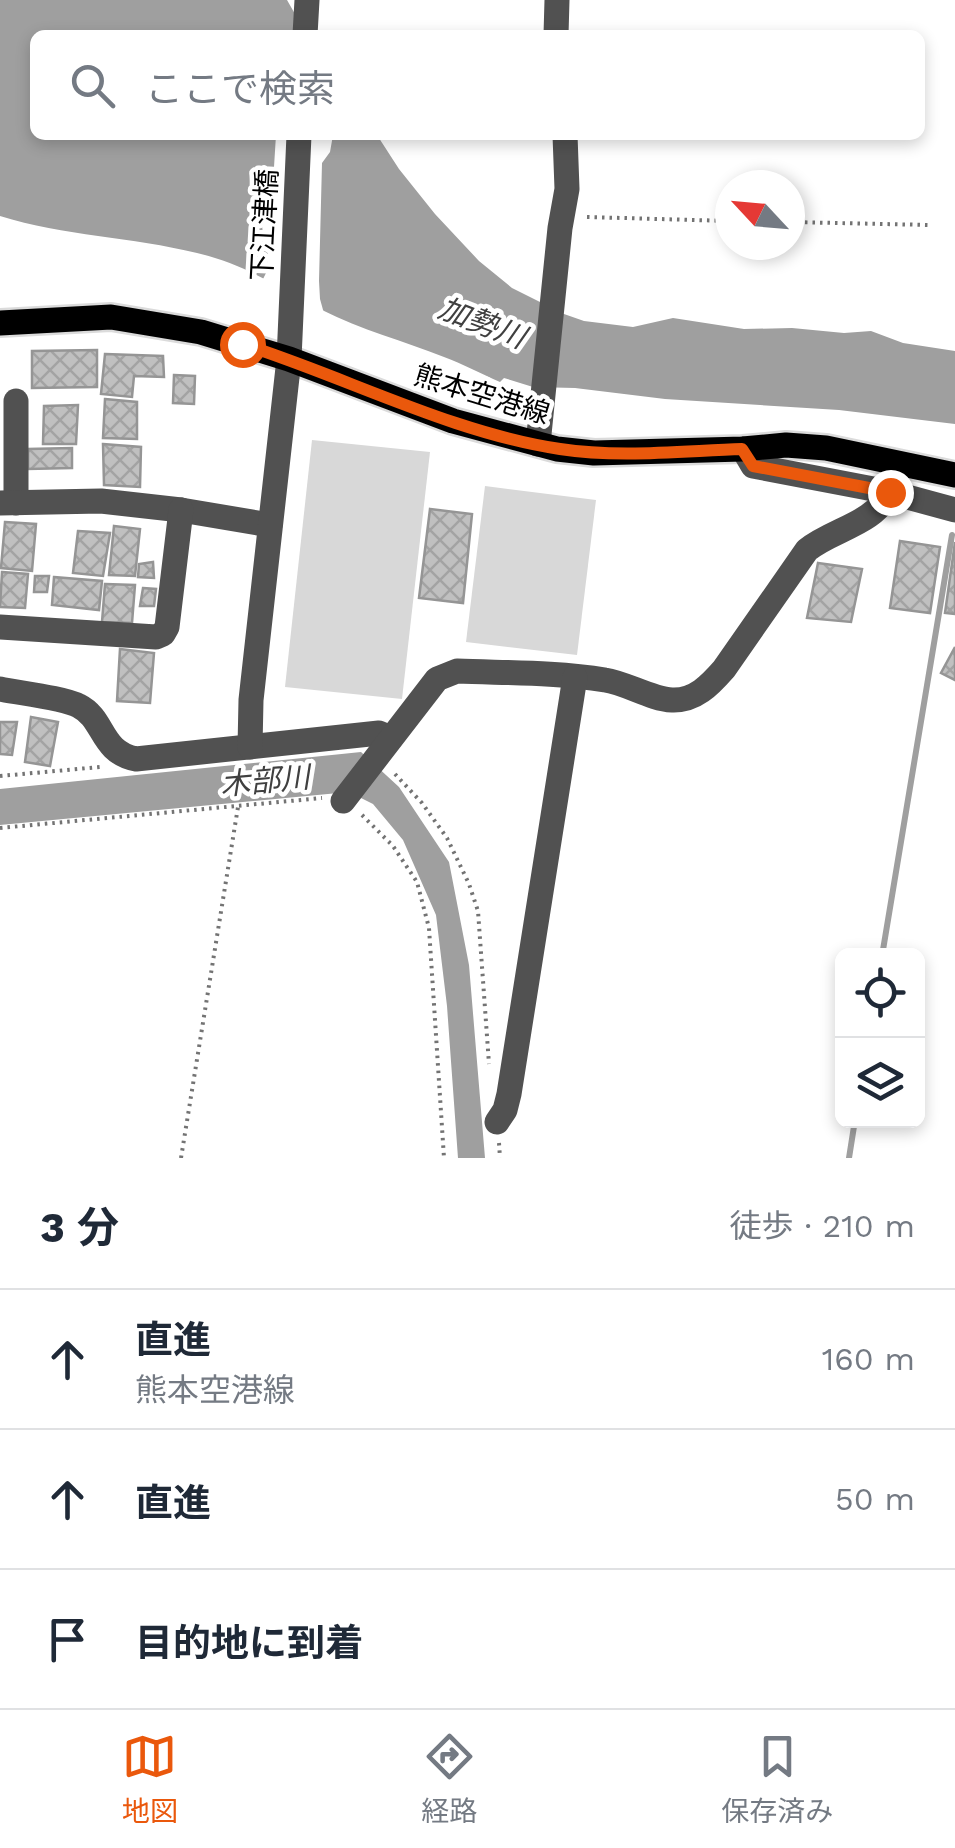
<!DOCTYPE html>
<html lang="ja">
<meta charset="utf-8">
<style>
:root{--surface:#fff;--page:#f6f6f7;--text:#1f2937;--muted:#747a83;--line:#e0e1e3;--accent:#ea580c}
body{margin:0;font-family:"Work Sans","Noto Sans JP",sans-serif;background:var(--page);color:var(--text)}
.controls{position:absolute;right:30px;bottom:30px;display:grid;overflow:hidden;border-radius:15px;box-shadow:0 5px 15px #0003}
.controls button{width:90px;height:90px;display:grid;place-items:center;padding:0;border:0;border-bottom:2px solid var(--line);background:var(--surface);color:var(--text);font:50px sans-serif}
.compass{position:absolute;left:715px;top:170px;width:90px;height:90px;border-radius:50%;background:var(--surface);box-shadow:0 5px 15px #0003;rotate:296deg}
.stop{position:absolute;width:30px;height:30px;margin:-22px;border:8px solid #ea580c;border-radius:50%;background:#fff}
.stop.end{background:#ea580c;border-color:#fff;box-shadow:0 2px 10px #0008}
.list{margin:0;padding:0;list-style:none}
h2{display:flex;justify-content:space-between;align-items:center;height:130px;margin:0;padding:0 40px;font-size:42px}
h2 small{font-size:32px;font-weight:400;color:var(--muted)}
.list li{display:grid;grid-template-columns:65px 1fr auto;gap:30px;align-items:center;box-sizing:border-box;height:140px;padding:0 40px;border-top:2px solid var(--line)}
.list b{display:block;font-size:38px;white-space:nowrap}
.list p{margin:0;font-size:32px;white-space:nowrap;color:var(--muted)}
.list em{font-size:32px;font-style:normal;color:var(--muted)}
.icon{flex:none;width:55px;height:55px;fill:none;stroke:currentColor;stroke-width:2;stroke-linecap:round;stroke-linejoin:round}
.map{position:relative;flex:none;width:955px;height:1158px;overflow:hidden}
.search{position:absolute;background:var(--surface);box-shadow:0 5px 15px #0003;left:30px;right:30px;top:30px;height:110px;display:flex;align-items:center;gap:25px;box-sizing:border-box;padding:0 35px;border-radius:15px;color:var(--muted);font-size:38px}
.sheet{height:550px;background:var(--surface)}
nav{display:flex;justify-content:space-around;align-items:center;box-sizing:border-box;height:140px;border-top:2px solid var(--line);background:var(--surface);font-size:28px;color:var(--muted)}
nav a{display:grid;justify-items:center;gap:5px}
nav .on{color:var(--accent)}
.map>svg:first-child{display:block}
.green{fill:#d8d8d8}
.water{fill:#9f9f9f}
.pier{fill:#fff}
.lines{fill:none;stroke-linecap:round;stroke-linejoin:round}
.stream{stroke:#9f9f9f;stroke-width:6}
.building{fill:url(#building-cross-hatch);stroke:#959595;stroke-width:2.5}
.major-casing{stroke:#dbdbdb;stroke-width:30}
.path{stroke:#737373;stroke-width:4;stroke-dasharray:2.5 5;stroke-linecap:butt}
.minor{stroke:#515151;stroke-width:25}
.major{stroke:#000;stroke-width:25}
.route{stroke:#ea580c;stroke-width:12}
.labels{text-anchor:middle;stroke-width:9;stroke-linejoin:round;paint-order:stroke}
.street-label{font-size:28px;fill:#000;stroke:#fff}
.water-label{font-size:30px;font-style:italic;fill:#404040;stroke:#fff}
</style>
<div class="map">
<svg width="955" height="1158" viewBox="0 0 955 1158">
<defs>
<pattern id="building-cross-hatch" width="8" height="8" patternUnits="userSpaceOnUse" patternTransform="scale(2.5)"><rect width="8" height="8" fill="#c0c0c0"/><path d="M0 0l8 8M0 8l8-8" fill="none" stroke="#a3a3a3"/></pattern>
</defs>
<rect width="100%" height="100%" fill="#fff"/>
<!-- green -->
<g class="green">
<polygon points="312,440 430,452 402,699 285,687"/>
<polygon points="485,486 596,500 577,655 466,642"/>
</g>
<!-- water -->
<g class="water">
<path d="M 0,0 L 287,0 L 307,35 L 35,35 L 35,135 L 377,135 L 399,169 L 435,214 L 479,261 L 512,288 L 564,314 L 584,321 L 633,327 L 673,318 L 744,329 L 792,328 L 844,333 L 871,331 L 903,343 L 955,351 L 955,424 L 839,410 L 665,399 L 575,388 L 533,387 L 504,378 L 500,382 C 482,374 463,364 444,357 C 404,341 361,330 322,310 C 279,288 245,264 197,253 C 132,237 64,236 0,216 Z"/>
<polygon points="361,752 399,787 449,862 469,965 485,1158 458,1158 447,1006 436,915 403,840 373,804 349,792 0,825 0,789"/>
</g>
<!-- pier -->
<polygon class="pier" points="276,135 333,135 330,152 322,163 319,281 320,299 325,317 262,281 267,271 268,249 263,236 262,224 264,210 272,199"/>
<g class="lines">
<!-- stream -->
<g class="stream">
<polyline points="882,956 952,535"/>
<polyline points="849,1158 855,1120"/>
</g>
</g>
<!-- building -->
<g class="building">
<polygon points="97,350 97,387 32,388 32,351"/>
<polygon points="105,354 163,356 164,377 134,376 132,397 101,394"/>
<polygon points="174,375 195,376 194,404 173,403"/>
<polygon points="105,399 137,402 137,439 103,438"/>
<polygon points="78,405 76,444 43,444 44,406"/>
<polygon points="103,444 141,447 140,487 104,485"/>
<polygon points="72,448 72,468 28,469 28,449"/>
<polygon points="430,509 472,514 463,603 419,598"/>
<polygon points="5,522 36,524 32,571 1,568"/>
<polygon points="114,526 140,529 135,576 109,575"/>
<polygon points="78,531 110,533 103,576 73,573"/>
<polygon points="900,541 940,547 930,613 890,608"/>
<polygon points="955,542 955,614 945,613"/>
<polygon points="153,562 154,578 138,577 139,564"/>
<polygon points="818,563 862,569 851,622 807,618"/>
<polygon points="2,572 28,574 25,608 0,607"/>
<polygon points="35,576 49,576 47,592 34,592"/>
<polygon points="54,577 102,581 99,610 52,605"/>
<polygon points="105,584 135,585 132,623 102,622"/>
<polygon points="143,588 156,589 154,606 140,606"/>
<polygon points="955,647 955,680 941,673"/>
<polygon points="120,649 154,653 150,703 117,701"/>
<polygon points="31,717 58,722 50,766 25,762"/>
<polygon points="0,722 17,722 12,755 0,754"/>
</g>
<g class="lines">
<defs>
<polyline id="major" points="0,323 111,317 201,332 289,359 453,421 557,449 594,453 743,449 786,445 826,448 955,475"/>
</defs>
<!-- major casing -->
<use href="#major" class="major-casing"/>
<!-- path -->
<g class="path">
<polyline points="587,217 730,221"/>
<polyline points="790,222 930,225"/>
<polyline points="395,774 422,803 447,838 469,884 478,911 489,1064"/>
<polyline points="0,776 100,767"/>
<polyline points="362,815 393,846 417,882 429,928 444,1158"/>
<polyline points="0,828 322,798"/>
<polyline points="499,1143 500,1158"/>
<polyline points="181,1158 238,807"/>
</g>
<!-- minor -->
<g class="minor">
<polyline points="305,35 307,0"/>
<polyline points="556,35 557,0"/>
<polyline points="16,401 16,503"/>
<polyline points="538,444 560,228 567,189 565,135"/>
<polyline points="743,449 753,466 889,492 955,510"/>
<polyline points="0,503 101,501 181,510 270,525"/>
<polyline points="0,627 156,637 163,634 167,627 181,510"/>
<path d="M 0,689 C 19,693 64,698 79,706 C 105,719 100,752 136,759 L 379,733 L 391,738"/>
<polyline points="250,747 251,700 289,359 299,135"/>
<path d="M 343,801 L 437,679 L 457,671 C 506,673 557,672 605,680 C 626,683 651,699 672,700 C 695,701 710,685 724,669 L 807,550 C 833,529 875,524 889,492"/>
<polyline points="497,1122 505,1110 509,1094 575,677"/>
</g>
<!-- major -->
<use href="#major" class="major"/>
</g>
<g class="lines">
<!-- route -->
<path class="route" d="M 242,344 C 346,377 452,433 560,449 C 619,458 682,451 742,449 L 753,466 L 890,492"/>
</g>
<g class="labels">
<!-- street labels -->
<g class="street-label">
<text transform="translate(264 225) rotate(-87)" y="10">下江津橋</text>
<text transform="translate(482 394) rotate(17)" y="10">熊本空港線</text>
</g>
<!-- water labels -->
<g class="water-label">
<text transform="translate(482 323) rotate(21)" y="10">加勢川</text>
<text transform="translate(265 781) rotate(-5)" y="10">木部川</text>
</g>
</g>
</svg>
<div class="controls">
<button><svg class="icon" aria-label="locate" viewBox="0 0 24 24"><circle cx="12" cy="12" r="6"/><path d="M12 2v4M12 18v4M2 12h4M18 12h4"/></svg></button>
<button><svg class="icon" aria-label="layers" viewBox="0 0 24 24"><path d="M12 4l9 5-9 5-9-5zM3 14l9 5 9-5"/></svg></button>
</div>
<svg class="compass" viewBox="-18 -18 36 36"><path d="M0-13l5 13h-10z" fill="#e53935"/><path d="M0 13l5-13h-10z" fill="#747a83"/></svg>
<div class="stop" style="left:242px;top:344px"></div>
<div class="stop end" style="left:890px;top:492px"></div>
<div class="search"><svg class="icon" aria-label="search" viewBox="0 0 24 24"><circle cx="10" cy="10" r="6"/><path d="M15 15l6 6"/></svg>ここで検索</div>
</div>
<section class="sheet">
<h2>3 分<small>徒歩 · 210 m</small></h2>
<ul class="list">
<li><svg class="icon" aria-label="ahead" viewBox="0 0 24 24"><path d="M12 20V5M6 11l6-6 6 6"/></svg><div><b>直進</b><p>熊本空港線</p></div><em>160 m</em></li>
<li><svg class="icon" aria-label="ahead" viewBox="0 0 24 24"><path d="M12 20V5M6 11l6-6 6 6"/></svg><div><b>直進</b></div><em>50 m</em></li>
<li><svg class="icon" aria-label="arrive" viewBox="0 0 24 24"><path d="M6 21V4h12l-3 4 3 4H6"/></svg><div><b>目的地に到着</b></div></li>
</ul>
</section>
<nav>
<a class="on"><svg class="icon" aria-label="map" viewBox="0 0 24 24"><path d="M3 6l6-2 6 2 6-2v14l-6 2-6-2-6 2zM9 4v14M15 6v14"/></svg>地図</a>
<a><svg class="icon" aria-label="directions" viewBox="0 0 24 24"><path d="M12 3l9 9-9 9-9-9zM9 14v-3h6M13 9l2 2-2 2"/></svg>経路</a>
<a><svg class="icon" aria-label="saved" viewBox="0 0 24 24"><path d="M7 4h10v16l-5-4-5 4z"/></svg>保存済み</a>
</nav>
